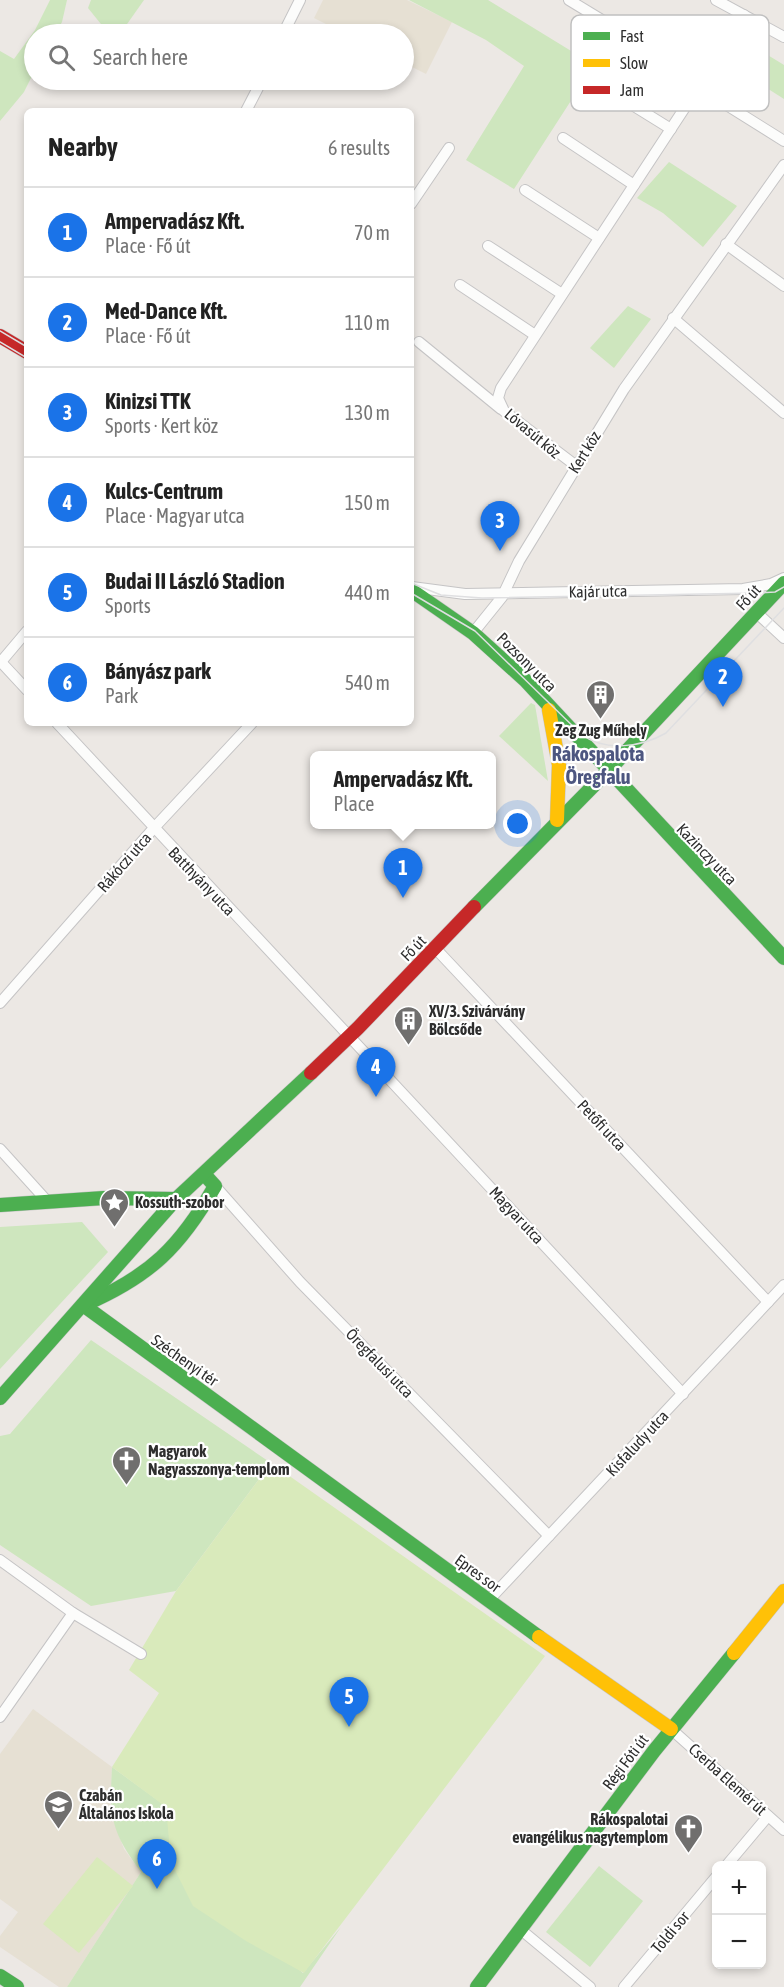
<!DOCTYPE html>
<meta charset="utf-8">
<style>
:root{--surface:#fff;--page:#f2f2f2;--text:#222;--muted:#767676;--line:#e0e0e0;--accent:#1a73e8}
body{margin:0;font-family:"Asap Condensed",sans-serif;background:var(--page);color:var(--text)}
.controls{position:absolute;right:18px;bottom:18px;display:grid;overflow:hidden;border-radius:9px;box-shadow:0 3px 9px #0003}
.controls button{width:54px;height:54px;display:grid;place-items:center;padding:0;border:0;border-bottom:2px solid var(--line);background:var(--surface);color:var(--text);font:30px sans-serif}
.you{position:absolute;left:518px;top:824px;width:21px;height:21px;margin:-15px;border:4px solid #fff;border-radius:50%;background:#1a73e8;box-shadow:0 0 0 9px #1a73e833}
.badge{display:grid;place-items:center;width:39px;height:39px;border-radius:50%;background:var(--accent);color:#fff;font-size:20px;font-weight:700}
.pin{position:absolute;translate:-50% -50px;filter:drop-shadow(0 2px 3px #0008)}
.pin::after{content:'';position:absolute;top:32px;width:21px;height:18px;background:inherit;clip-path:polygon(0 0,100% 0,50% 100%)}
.popup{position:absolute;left:310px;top:751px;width:186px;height:78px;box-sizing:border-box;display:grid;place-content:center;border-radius:9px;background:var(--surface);filter:drop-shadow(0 2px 4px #0005);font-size:20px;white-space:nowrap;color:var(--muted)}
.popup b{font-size:22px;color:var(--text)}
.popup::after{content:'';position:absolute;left:50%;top:100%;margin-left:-12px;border:12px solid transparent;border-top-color:var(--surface)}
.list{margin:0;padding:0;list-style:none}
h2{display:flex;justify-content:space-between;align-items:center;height:78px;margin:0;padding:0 24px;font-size:26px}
h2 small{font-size:20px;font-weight:400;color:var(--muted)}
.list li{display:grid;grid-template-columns:39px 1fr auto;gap:18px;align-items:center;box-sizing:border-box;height:90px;padding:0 24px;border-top:2px solid var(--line)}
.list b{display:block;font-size:22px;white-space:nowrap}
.list p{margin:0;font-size:20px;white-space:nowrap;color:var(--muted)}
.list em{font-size:20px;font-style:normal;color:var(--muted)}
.icon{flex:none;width:33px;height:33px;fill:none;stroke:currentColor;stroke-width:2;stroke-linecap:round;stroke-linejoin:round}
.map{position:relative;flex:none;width:784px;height:1987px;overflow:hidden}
.search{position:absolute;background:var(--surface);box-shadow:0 3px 9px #0003;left:24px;top:24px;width:390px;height:66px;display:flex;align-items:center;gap:15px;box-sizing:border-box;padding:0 21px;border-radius:33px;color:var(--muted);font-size:22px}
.panel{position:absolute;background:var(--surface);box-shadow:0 3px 9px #0003;left:24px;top:108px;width:390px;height:618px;border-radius:9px}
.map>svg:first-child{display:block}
.education{fill:#e6e0d3}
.green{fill:#cee6be}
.pitch{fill:#d9eabb}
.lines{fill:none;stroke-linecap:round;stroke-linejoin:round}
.street-casing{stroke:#c5c4c5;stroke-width:12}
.fast-casing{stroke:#c5c4c5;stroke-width:15}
.slow-casing{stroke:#c5c4c5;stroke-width:15}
.jam-casing{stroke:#c5c4c5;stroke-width:15}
.street{stroke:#fcfcfb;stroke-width:10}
.fast{stroke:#4caf50;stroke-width:14}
.slow{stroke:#ffc107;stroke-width:14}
.jam{stroke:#c62828;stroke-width:14}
.tram{stroke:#dfdfe1;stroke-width:1.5}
.labels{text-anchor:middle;stroke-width:4.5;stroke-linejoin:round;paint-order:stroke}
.street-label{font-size:16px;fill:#2e2e2e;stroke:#fff}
.poi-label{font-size:16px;font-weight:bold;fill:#2e2e2e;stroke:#fff;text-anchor:start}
.quarter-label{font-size:20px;font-weight:bold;fill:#4d5680;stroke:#fff}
.key{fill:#fff;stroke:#c0c0c0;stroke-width:1.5}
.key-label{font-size:16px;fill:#2e2e2e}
</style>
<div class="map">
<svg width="784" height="1987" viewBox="0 0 784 1987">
<rect width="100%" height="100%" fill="#ece8e4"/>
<!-- education -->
<g class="education">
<polygon points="323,0 407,0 452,22 426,74 404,63 404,34 346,34 314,18"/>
<polygon points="33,1709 112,1767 110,1811 124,1849 141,1872 67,1987 59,1987 0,1947 0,1936 18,1912 0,1899 0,1754"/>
</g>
<!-- green -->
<g class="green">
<polygon points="50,0 67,0 62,22 55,34 34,34 34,72 24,92 0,121 0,51 14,59 35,30"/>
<polygon points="91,0 144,0 120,34 109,34 88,8"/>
<polygon points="409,0 488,0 594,65 514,189 466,160 524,66 486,40"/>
<polygon points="750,44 784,65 784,99 731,65"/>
<polygon points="669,162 737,206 703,247 663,213 637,198"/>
<polygon points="628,306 651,319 614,368 590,348"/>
<polygon points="531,703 535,705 548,781 499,736"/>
<polygon points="82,1222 108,1252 0,1369 0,1227"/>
<polygon points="91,1340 271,1463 176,1591 91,1606 0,1545 0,1436 10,1434"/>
<path d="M 112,1767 L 167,1807 L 171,1862 L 303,1973 L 341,1927 L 300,1987 L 67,1987 L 141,1872 C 111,1831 109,1817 112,1767 Z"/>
<polygon points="599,1866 643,1901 590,1967 546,1932"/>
</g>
<!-- pitch -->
<g class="pitch">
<polygon points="271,1463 545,1656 304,1973 246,1941 193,1906 171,1862 166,1807 112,1767 159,1693 129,1670 176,1591"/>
<polygon points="97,1857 133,1886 79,1953 43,1924"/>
</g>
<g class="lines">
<defs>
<g id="street">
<polyline points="569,0 615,28"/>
<polyline points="716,0 784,37"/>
<polyline points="283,34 300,0"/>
<polyline points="701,83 744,15"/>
<polyline points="600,85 671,129"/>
<polyline points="717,99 784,141"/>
<polyline points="246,111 262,80"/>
<polyline points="563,138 634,185"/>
<polyline points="525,190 599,238"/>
<polyline points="411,204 449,148"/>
<polyline points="726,244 784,286"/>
<polyline points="488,246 562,294"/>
<polyline points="460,285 535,335"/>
<polyline points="673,318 784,413"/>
<polyline points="419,342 501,409"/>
<polyline points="575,465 504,411 498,398 501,388 701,83 627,35"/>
<polyline points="412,587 465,594 743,589 771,584 784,578"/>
<polyline points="757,613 784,638"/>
<polyline points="473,633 502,597 519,561 624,389 784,165"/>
<polyline points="0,661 27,690"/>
<polyline points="0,663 27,631"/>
<polyline points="57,723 683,1394"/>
<polyline points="436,949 768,1302"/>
<polyline points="0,1003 153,829 252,723"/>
<polyline points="0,1149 47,1201"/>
<polyline points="215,1186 300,1282 549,1536"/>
<polyline points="0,1560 73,1613 141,1654"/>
<polyline points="488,1601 784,1285"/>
<polyline points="0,1717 73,1613"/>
<polyline points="671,1729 784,1830"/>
<polyline points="726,1866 768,1816"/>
<polyline points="520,1929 590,1987"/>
<polyline points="624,1987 716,1877"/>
</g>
<g id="fast">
<polyline points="411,590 473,633 525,680 784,958"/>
<polyline points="474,907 608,771 784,583"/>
<polyline points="0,1205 104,1198 176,1199"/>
<path d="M 86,1304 C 150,1276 180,1247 215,1186 L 204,1174"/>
<polyline points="83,1305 539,1637"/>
<polyline points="0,1398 176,1199 311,1073"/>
<polyline points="0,1976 17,1987"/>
<polyline points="477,1987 654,1751 734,1653"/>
</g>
<g id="slow">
<polyline points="549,710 559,765 557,820"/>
<polyline points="539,1637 671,1729"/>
<polyline points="734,1653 784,1591"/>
</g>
<g id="jam">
<polyline points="0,336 27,352"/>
<polyline points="311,1073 358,1028 474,907"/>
</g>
</defs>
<!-- street casing -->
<use href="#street" class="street-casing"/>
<!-- fast casing -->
<use href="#fast" class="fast-casing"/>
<!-- slow casing -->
<use href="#slow" class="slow-casing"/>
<!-- jam casing -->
<use href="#jam" class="jam-casing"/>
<!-- street -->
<use href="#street" class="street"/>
<!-- fast -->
<use href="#fast" class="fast"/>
<!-- slow -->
<use href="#slow" class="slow"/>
<!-- jam -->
<use href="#jam" class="jam"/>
<!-- tram -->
<g class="tram">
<polyline points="0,331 27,347"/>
<polyline points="0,342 27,358"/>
<polyline points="411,583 441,595 482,598 759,593 775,592 784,587"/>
<path d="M 411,593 L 475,631 L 582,735 C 606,752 642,747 666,733 L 784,608"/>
</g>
</g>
<!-- icons -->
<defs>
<symbol id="building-pin" viewBox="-11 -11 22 30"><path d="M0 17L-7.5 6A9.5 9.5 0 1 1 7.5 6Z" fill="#706f6e" stroke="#fff"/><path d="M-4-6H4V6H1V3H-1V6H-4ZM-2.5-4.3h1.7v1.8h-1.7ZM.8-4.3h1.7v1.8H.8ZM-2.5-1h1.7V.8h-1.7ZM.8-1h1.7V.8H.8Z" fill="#fff"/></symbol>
<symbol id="sight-pin" viewBox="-11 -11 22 30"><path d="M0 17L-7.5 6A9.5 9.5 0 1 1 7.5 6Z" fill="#706f6e" stroke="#fff"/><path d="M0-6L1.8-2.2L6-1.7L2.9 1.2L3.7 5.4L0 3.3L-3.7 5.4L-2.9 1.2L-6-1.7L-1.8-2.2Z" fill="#fff"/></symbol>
<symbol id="church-pin" viewBox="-11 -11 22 30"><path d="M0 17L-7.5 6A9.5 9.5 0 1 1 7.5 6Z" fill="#706f6e" stroke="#fff"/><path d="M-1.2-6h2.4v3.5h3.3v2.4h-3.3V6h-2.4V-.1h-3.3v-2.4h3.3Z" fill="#fff"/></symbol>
<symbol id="school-pin" viewBox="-11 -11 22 30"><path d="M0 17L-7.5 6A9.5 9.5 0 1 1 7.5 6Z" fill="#706f6e" stroke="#fff"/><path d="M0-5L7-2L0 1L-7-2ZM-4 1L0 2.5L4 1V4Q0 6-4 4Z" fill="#fff"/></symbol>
</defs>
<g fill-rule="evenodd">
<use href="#building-pin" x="584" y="678" width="33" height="45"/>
<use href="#building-pin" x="392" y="1004" width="33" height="45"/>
<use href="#sight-pin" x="98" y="1186" width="33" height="45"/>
<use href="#church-pin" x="110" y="1444" width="33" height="45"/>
<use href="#school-pin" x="42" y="1788" width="33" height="45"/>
<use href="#church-pin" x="672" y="1812" width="33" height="45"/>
</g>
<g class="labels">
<!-- street labels -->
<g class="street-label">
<text transform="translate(533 433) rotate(40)" y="6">Lóvasút köz</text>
<text transform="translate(584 452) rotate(-58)" y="6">Kert köz</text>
<text transform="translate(598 591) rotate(-1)" y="6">Kajár utca</text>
<text transform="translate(748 597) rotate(-48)" y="6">Fő út</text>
<text transform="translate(527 662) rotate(45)" y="6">Pozsony utca</text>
<text transform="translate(707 854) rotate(46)" y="6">Kazinczy utca</text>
<text transform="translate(124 862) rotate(-49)" y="6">Rákóczi utca</text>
<text transform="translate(202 881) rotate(46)" y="6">Batthyány utca</text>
<text transform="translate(413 948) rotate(-46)" y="6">Fő út</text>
<text transform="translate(602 1125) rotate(47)" y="6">Petőfi utca</text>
<text transform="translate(517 1215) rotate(47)" y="6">Magyar utca</text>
<text transform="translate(185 1360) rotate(35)" y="6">Széchenyi tér</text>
<text transform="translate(380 1363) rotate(46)" y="6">Öregfalusi utca</text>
<text transform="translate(637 1443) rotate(-47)" y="6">Kisfaludy utca</text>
<text transform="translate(478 1573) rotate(36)" y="6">Epres sor</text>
<text transform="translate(625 1762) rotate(-53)" y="6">Régi Fóti út</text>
<text transform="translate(728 1779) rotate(42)" y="6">Cserba Elemér út</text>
<text transform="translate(670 1932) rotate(-50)" y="6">Toldi sor</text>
</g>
<!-- poi labels -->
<g class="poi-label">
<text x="601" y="736" text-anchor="middle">Zeg Zug Műhely</text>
<text x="429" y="1017">XV/3. Szivárvány<tspan x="429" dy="18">Bölcsőde</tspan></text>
<text x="135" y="1208">Kossuth-szobor</text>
<text x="148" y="1457">Magyarok<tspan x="148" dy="18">Nagyasszonya-templom</tspan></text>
<text x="79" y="1801">Czabán<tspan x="79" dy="18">Általános Iskola</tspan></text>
<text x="668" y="1825" text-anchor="end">Rákospalotai<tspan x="668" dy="18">evangélikus nagytemplom</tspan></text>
</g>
<!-- quarter labels -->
<g class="quarter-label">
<text x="598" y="761">Rákospalota<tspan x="598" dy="23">Öregfalu</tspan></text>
</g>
</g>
<!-- legend -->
<rect x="571" y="15" width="198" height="96" rx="9" class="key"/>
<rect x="583" y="32" width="27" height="8" fill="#4caf50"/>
<rect x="583" y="59" width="27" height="8" fill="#ffc107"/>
<rect x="583" y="86" width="27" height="8" fill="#c62828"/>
<g class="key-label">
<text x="620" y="42">Fast</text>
<text x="620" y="69">Slow</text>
<text x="620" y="96">Jam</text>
</g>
</svg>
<div class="controls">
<button>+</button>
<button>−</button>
</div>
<div class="you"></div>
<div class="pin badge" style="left:403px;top:898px">1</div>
<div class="popup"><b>Ampervadász Kft.</b>Place</div>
<div class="pin badge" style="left:723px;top:707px">2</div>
<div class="pin badge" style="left:500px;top:551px">3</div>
<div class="pin badge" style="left:376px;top:1097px">4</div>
<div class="pin badge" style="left:349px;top:1727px">5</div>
<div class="pin badge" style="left:157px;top:1889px">6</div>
<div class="search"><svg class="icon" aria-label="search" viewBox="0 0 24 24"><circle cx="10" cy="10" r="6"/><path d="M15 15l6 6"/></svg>Search here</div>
<section class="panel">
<h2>Nearby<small>6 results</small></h2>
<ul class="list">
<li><span class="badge">1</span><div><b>Ampervadász Kft.</b><p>Place · Fő út</p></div><em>70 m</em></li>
<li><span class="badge">2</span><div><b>Med-Dance Kft.</b><p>Place · Fő út</p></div><em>110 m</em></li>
<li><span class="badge">3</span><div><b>Kinizsi TTK</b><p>Sports · Kert köz</p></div><em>130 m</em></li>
<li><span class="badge">4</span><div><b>Kulcs-Centrum</b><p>Place · Magyar utca</p></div><em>150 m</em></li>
<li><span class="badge">5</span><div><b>Budai II László Stadion</b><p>Sports</p></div><em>440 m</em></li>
<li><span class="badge">6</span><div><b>Bányász park</b><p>Park</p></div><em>540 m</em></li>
</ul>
</section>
</div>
